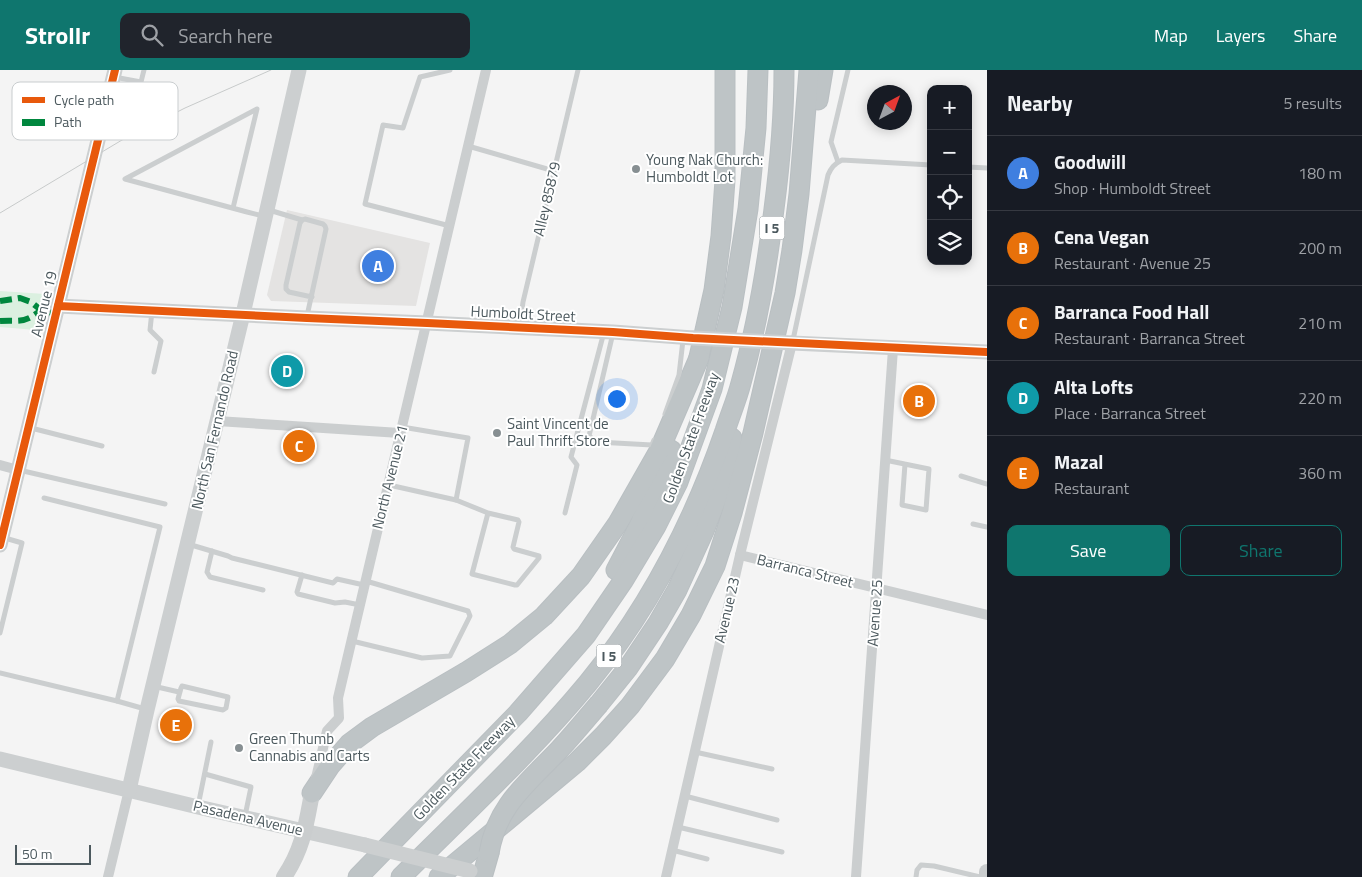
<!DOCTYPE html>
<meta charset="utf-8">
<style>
:root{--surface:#171b24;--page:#20242c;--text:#f1f3f6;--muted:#9ea1a6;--line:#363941;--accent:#0f766e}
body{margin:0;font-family:"Titillium Web",sans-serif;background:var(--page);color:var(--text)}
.controls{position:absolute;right:15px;top:15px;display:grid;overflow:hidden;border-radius:10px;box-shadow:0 2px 12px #0003}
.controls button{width:45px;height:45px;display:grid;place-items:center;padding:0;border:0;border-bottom:1px solid var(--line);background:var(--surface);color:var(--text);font:25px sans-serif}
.compass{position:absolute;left:867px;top:15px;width:45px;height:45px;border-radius:50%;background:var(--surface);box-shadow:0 2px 12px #0003;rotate:41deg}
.scale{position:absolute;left:15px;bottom:12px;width:76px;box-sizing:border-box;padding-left:5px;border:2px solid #4c595e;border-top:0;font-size:14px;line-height:18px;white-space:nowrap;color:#4c595e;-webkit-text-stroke:4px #fff;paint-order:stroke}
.you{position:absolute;left:616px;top:328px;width:18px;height:18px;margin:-12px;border:4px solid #fff;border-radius:50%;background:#1a73e8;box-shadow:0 0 0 8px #1a73e833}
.badge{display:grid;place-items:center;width:32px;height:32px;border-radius:50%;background:var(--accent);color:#fff;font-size:16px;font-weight:700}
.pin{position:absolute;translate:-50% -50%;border:2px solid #fff;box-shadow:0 1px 5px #0006}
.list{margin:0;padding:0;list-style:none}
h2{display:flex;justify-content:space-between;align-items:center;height:65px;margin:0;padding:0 20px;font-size:21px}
h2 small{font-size:16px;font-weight:400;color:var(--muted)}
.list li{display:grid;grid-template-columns:32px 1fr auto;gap:15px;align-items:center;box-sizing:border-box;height:75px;padding:0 20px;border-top:1px solid var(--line)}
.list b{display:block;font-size:19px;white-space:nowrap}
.list p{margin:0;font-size:16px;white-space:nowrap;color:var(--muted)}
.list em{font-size:16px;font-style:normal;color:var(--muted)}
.actions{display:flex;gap:10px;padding:15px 20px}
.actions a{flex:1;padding:11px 0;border:1px solid var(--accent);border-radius:10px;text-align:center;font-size:18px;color:var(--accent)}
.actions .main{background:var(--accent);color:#fff}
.icon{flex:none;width:28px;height:28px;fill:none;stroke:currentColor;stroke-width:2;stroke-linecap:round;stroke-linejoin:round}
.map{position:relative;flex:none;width:987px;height:807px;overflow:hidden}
header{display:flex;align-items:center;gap:30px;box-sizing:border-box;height:70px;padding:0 25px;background:var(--accent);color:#fff}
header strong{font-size:24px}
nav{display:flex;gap:28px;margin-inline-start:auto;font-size:18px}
.search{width:350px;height:45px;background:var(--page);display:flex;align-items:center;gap:12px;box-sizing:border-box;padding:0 18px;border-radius:10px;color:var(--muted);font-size:19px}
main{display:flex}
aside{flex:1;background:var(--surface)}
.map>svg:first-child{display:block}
.commercial{fill:#e4e3e2}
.green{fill:#dbf0e0}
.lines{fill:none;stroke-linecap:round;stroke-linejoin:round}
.highway-casing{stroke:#b9bfc2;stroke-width:21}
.lane{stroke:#cbcecf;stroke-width:5}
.street{stroke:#cbcecf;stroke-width:10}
.secondary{stroke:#cccfd0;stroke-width:15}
.primary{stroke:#cacdce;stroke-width:16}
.highway{stroke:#bec4c6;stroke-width:19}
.tram{stroke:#c7caca;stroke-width:1}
.highway-bridge-casing{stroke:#b9bfc2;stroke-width:21;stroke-linecap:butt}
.secondary-bridge{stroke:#cccfd0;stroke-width:15}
.highway-bridge{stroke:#bec4c6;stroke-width:19}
.quiet{stroke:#00873e;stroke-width:6;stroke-dasharray:12 6;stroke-linecap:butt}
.cycleway-casing{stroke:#fff;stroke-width:11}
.cycleway{stroke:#e8590c;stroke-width:8}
.poi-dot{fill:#878f92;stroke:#fff;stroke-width:2}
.labels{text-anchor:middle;stroke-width:4;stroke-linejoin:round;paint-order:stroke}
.shield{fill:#fff;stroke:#828b8e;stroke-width:1}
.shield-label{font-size:14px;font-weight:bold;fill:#4c595e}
.poi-label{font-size:15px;fill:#4c595e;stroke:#fff;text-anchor:start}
.street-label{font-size:15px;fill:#4c595e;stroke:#fff}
.key{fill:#fff;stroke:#c9cdcf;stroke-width:1}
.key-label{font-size:14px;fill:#4c595e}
</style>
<header>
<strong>Strollr</strong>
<div class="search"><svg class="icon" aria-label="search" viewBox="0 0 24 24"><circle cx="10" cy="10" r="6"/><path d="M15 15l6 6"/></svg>Search here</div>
<nav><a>Map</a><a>Layers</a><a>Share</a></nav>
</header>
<main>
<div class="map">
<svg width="987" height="807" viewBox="0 0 987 807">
<rect width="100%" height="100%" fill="#f4f4f4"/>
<!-- commercial -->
<polygon class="commercial" points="287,140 430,173 416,236 271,231 267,225"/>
<!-- green -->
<polygon class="green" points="0,221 45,224 36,260 0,257"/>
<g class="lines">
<defs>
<g id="highway">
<polyline points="818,30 823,0"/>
<polyline points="699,287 714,220 721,166 725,110 725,0"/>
<polyline points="616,500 640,454 671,380"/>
<polyline points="599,634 628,598 658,553 677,520 704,461 726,404 732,368"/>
<polyline points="312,723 330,696 349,674 372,657 466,602 510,574 544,546 581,506 618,453 659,381 699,288"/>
<polyline points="483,804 489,783"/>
<polyline points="358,807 518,643 586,565 623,511 656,456 678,412 712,319 732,237 748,139 756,58 758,0"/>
<path d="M 401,807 C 464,744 531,682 588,613 C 650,537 693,454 725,361 C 730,345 737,329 741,313 C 757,256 767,197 774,139 C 780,93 784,47 784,0"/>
<polyline points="439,807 577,692 603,666 630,636 665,589 691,545 715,496 732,443 753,363 785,223 792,180 799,124 809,0"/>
</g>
</defs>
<!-- highway casing -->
<use href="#highway" class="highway-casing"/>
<!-- lane -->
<g class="lane">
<polyline points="114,7 141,12 144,0"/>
<polyline points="468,76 554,101"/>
<polyline points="838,92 831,72 848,0"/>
<polyline points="968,97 987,98"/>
<polyline points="233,138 257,39 125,109 247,142 263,146"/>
<polyline points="269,140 302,150"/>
<polyline points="450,156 365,134 383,55 403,58 420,7 450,0"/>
<polyline points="152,241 150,260 161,271 154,302"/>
<polyline points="307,246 326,159 325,156 323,154 305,149 302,150 300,153 286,215 286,219 289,222 312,227"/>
<polyline points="520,255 523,232 578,0"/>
<polyline points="613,263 589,366 597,372 652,375 654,370"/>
<path d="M 793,270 L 828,105 C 831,98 834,94 842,90 L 931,95"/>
<polyline points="665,344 679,305 683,270"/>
<polyline points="402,357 468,368 456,430"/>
<polyline points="31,358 102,376"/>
<polyline points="885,390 929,399 926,440 902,435 905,394"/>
<polyline points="19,400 165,434"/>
<polyline points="961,406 987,414"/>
<polyline points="389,415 456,430 488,443 472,504 515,515 517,515 539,488 539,486 514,479 513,477 519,452 518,450 488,443"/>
<polyline points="44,428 160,457 117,631"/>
<polyline points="565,443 577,395 571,387 604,262"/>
<polyline points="973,454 987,457"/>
<polyline points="188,474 228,486 232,488 333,513 337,509 364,515"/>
<polyline points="212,481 207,502 210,507 263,520"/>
<polyline points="302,505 297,522 298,524 335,533 345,532 360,535"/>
<polyline points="0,563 22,473 5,468"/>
<polyline points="352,571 422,588 450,586 470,546 468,541 366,511"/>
<polyline points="0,603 117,631 145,639"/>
<polyline points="153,616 179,622"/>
<polygon points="182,616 228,627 226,638 223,640 179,631 178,629 181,618"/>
<polyline points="695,682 772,699"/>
<polyline points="205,704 251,717 245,746"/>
<polyline points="685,726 777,750"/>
<polyline points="198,736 211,672"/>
<polyline points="678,757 782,782"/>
<polyline points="672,780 707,789"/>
<polyline points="916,807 917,800 921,795 934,796 980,807"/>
</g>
<!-- street -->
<g class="street">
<polyline points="217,351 400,363"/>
<polyline points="0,395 18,400"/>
<polyline points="740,485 987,545"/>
<polyline points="316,708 327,661 339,648 338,628 486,0"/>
<polyline points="108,807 129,720"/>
<polyline points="666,807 740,485 792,273"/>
<polyline points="856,807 893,279"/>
</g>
<!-- secondary -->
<g class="secondary">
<polyline points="58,236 307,248 427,253 613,262 693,268"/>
<polyline points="792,273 987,282"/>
<polyline points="0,475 115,0"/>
<polyline points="0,689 198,737 365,775"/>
<polyline points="129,720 147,640 243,244 299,0"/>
</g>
<!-- primary -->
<g class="primary">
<path d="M 284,807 C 303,779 306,755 312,723"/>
<polyline points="987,807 987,802"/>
</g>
<!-- highway -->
<use href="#highway" class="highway"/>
<!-- tram -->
<polyline class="tram" points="0,143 122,70 185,38 271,0"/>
<defs>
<path id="highway-bridge" d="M 489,783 C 497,735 528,713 559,680 C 573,665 586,649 599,634"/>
</defs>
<!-- highway-bridge casing -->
<use href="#highway-bridge" class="highway-bridge-casing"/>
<!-- secondary-bridge -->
<g class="secondary-bridge">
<polyline points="693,268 792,273"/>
<polyline points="365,775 470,801"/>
</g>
<!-- highway-bridge -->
<use href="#highway-bridge" class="highway-bridge"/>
<!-- quiet -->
<g class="quiet">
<polyline points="0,231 20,228 31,232 41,240 56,244"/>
<path d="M 0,251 C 20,250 24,254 41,240"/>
</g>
<defs>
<g id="cycleway">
<polyline points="58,236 307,248 427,253 613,262 693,268 987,282"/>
<polyline points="0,475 115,0"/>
</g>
</defs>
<!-- cycleway casing -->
<use href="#cycleway" class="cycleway-casing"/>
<!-- cycleway -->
<use href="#cycleway" class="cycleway"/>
</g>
<!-- markers -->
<g class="poi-dot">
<circle cx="636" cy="99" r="5"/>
<circle cx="497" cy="363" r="5"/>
<circle cx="239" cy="678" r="5"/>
</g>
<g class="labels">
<!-- shield labels -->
<g class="shield">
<rect x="759.5" y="146.5" width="25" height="23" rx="4"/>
<rect x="596.5" y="574.5" width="25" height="23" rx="4"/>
</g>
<g class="shield-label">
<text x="772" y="163">I 5</text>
<text x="609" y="591">I 5</text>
</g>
<!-- poi labels -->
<g class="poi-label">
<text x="646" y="95">Young Nak Church:<tspan x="646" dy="17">Humboldt Lot</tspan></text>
<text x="507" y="359">Saint Vincent de<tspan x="507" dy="17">Paul Thrift Store</tspan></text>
<text x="249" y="674">Green Thumb<tspan x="249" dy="17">Cannabis and Carts</tspan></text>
</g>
<!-- street labels -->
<g class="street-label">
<text transform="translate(547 129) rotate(-77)" y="5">Alley 85879</text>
<text transform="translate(44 234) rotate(-76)" y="5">Avenue 19</text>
<text transform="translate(523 244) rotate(3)" y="5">Humboldt Street</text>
<text transform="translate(215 360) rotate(-77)" y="5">North San Fernando Road</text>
<text transform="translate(691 368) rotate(-70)" y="5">Golden State Freeway</text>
<text transform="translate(390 407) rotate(-76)" y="5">North Avenue 21</text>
<text transform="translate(805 501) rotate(14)" y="5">Barranca Street</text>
<text transform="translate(727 540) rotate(-77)" y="5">Avenue 23</text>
<text transform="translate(875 543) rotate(-86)" y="5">Avenue 25</text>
<text transform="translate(464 698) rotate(-46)" y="5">Golden State Freeway</text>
<text transform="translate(248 748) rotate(13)" y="5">Pasadena Avenue</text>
</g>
</g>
<!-- legend -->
<rect x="12" y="12" width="166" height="58" rx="8" class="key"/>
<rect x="22" y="27" width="23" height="6" fill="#e8590c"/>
<rect x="22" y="49" width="23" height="7" fill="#00873e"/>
<g class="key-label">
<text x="54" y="35">Cycle path</text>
<text x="54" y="57">Path</text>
</g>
</svg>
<div class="controls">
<button>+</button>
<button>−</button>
<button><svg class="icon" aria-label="locate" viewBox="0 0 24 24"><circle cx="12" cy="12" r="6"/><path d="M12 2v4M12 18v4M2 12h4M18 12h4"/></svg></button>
<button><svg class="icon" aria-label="layers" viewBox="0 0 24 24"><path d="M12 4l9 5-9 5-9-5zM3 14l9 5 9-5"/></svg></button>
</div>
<svg class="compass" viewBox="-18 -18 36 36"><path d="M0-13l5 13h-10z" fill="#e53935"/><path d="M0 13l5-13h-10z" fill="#9ea1a6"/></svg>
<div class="scale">50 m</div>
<div class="you"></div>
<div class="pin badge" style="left:378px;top:196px;background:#3f7fe0">A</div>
<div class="pin badge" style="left:919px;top:331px;background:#e8710a">B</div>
<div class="pin badge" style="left:299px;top:376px;background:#e8710a">C</div>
<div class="pin badge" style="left:287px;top:301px;background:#0f9aa8">D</div>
<div class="pin badge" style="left:176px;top:655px;background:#e8710a">E</div>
</div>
<aside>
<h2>Nearby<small>5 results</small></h2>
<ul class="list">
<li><span class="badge" style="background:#3f7fe0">A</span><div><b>Goodwill</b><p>Shop · Humboldt Street</p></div><em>180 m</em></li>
<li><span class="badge" style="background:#e8710a">B</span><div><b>Cena Vegan</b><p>Restaurant · Avenue 25</p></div><em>200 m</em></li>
<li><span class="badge" style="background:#e8710a">C</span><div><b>Barranca Food Hall</b><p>Restaurant · Barranca Street</p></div><em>210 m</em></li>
<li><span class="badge" style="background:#0f9aa8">D</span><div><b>Alta Lofts</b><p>Place · Barranca Street</p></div><em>220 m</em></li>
<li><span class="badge" style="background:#e8710a">E</span><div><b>Mazal</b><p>Restaurant</p></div><em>360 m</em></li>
</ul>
<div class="actions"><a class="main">Save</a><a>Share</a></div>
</aside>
</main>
